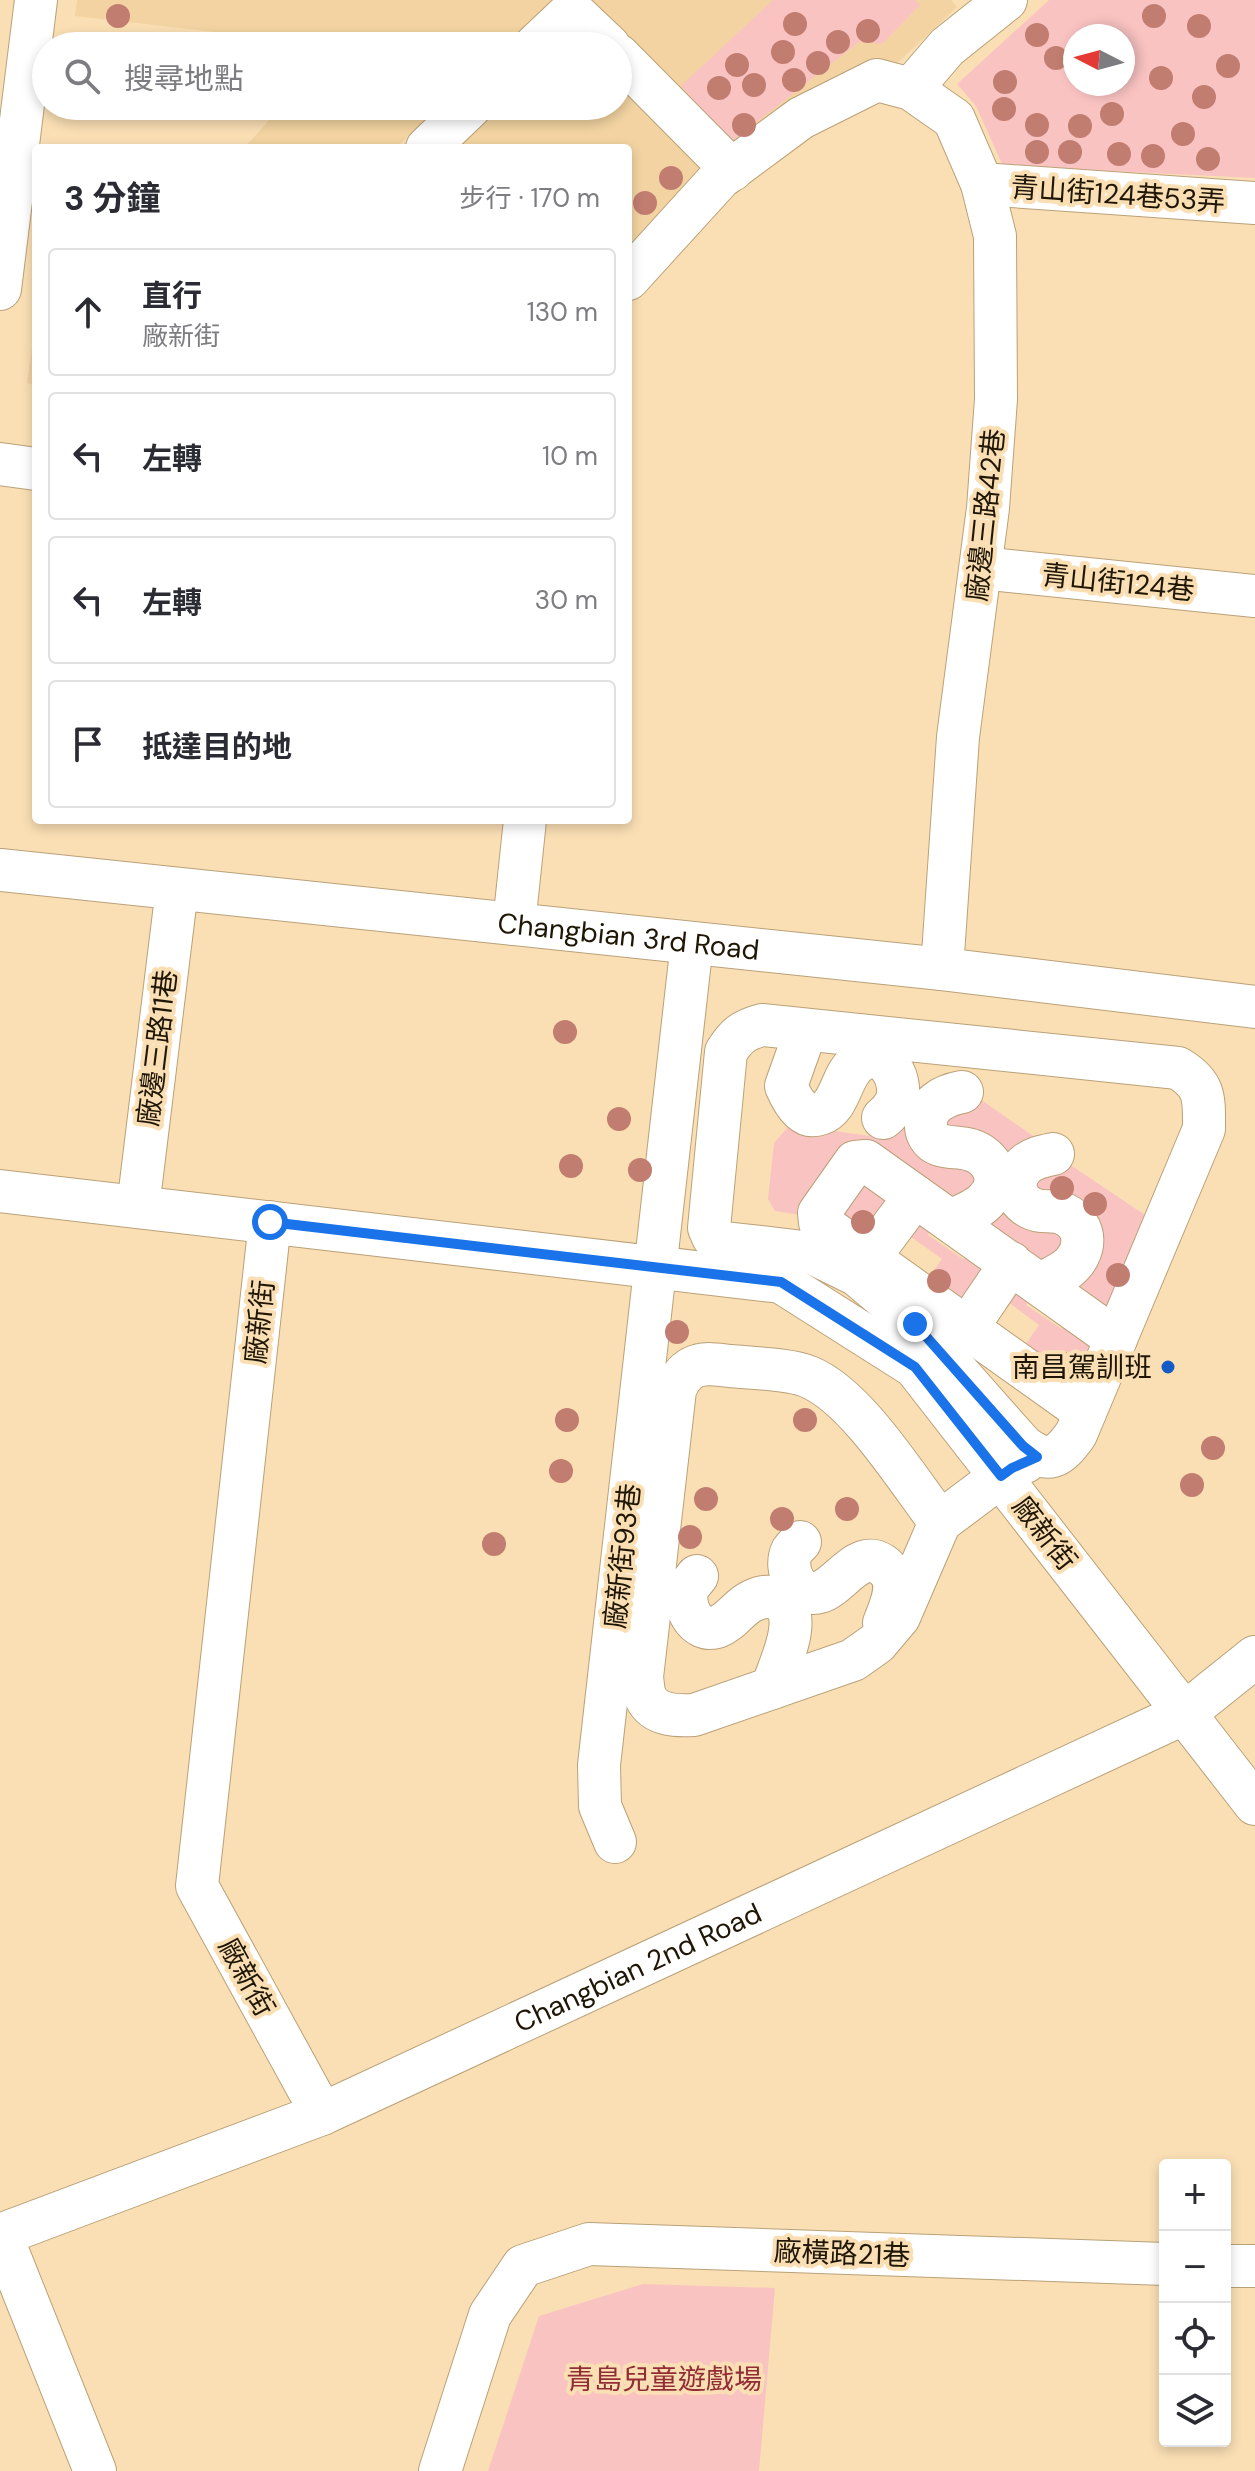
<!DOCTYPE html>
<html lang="zh-TW">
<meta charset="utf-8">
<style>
:root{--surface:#fff;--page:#f7f7f7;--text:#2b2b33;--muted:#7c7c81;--line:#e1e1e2}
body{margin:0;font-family:"DM Sans","Noto Sans TC",sans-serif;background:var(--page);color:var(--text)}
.controls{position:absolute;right:24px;bottom:24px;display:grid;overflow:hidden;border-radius:8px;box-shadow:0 4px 12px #0003}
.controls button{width:72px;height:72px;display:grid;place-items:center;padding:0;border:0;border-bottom:2px solid var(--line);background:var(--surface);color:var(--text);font:40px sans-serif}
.compass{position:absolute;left:1063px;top:24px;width:72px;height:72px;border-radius:50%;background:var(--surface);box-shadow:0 4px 12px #0003;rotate:276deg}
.stop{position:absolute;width:24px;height:24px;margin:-18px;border:6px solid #1a73e8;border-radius:50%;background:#fff}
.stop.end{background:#1a73e8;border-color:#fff;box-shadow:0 2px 8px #0008}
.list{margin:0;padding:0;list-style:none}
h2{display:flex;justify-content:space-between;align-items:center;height:104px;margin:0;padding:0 32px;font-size:34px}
h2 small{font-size:26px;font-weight:400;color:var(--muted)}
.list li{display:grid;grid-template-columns:52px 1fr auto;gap:24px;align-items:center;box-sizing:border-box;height:128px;margin:0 16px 16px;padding:0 16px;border:2px solid var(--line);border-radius:8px}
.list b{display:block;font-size:30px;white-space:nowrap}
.list p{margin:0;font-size:26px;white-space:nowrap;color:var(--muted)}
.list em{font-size:26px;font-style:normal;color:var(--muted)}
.icon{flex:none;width:44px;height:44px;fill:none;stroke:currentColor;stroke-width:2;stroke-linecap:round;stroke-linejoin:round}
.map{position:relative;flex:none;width:1255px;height:2471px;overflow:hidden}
.search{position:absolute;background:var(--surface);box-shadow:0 4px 12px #0003;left:32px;top:32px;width:600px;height:88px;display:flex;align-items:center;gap:20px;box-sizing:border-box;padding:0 28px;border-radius:44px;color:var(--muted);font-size:30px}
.panel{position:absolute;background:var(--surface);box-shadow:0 4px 12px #0003;left:32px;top:144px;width:600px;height:680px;border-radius:8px}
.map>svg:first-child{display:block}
.built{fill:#f2d3a1}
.green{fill:#f9c3c2;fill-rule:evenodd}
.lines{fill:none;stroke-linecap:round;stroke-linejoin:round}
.minor-casing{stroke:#baa178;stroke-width:44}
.minor{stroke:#fff;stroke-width:42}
.tree{fill:#c17d6f}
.route{stroke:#1a73e8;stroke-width:10}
.poi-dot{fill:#155bc6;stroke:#fadfb4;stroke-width:3}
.labels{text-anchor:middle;stroke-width:8;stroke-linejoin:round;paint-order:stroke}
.street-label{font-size:28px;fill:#1f1606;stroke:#fadfb4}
.poi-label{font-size:28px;fill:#1f1606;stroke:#fadfb4;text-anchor:end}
.park-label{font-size:28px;fill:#922d36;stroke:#fadfb4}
</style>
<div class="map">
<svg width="1255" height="2471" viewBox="0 0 1255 2471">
<rect width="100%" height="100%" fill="#fadfb4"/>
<!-- built -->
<g class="built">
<polygon points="77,0 555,0 505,46 337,46 75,16"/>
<polygon points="593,0 951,0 957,7 893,67 628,277 628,148 436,148 480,106 618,106 618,46 544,46"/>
<polygon points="282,106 440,106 396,148 244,148"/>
<polygon points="36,340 36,386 27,383 33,341"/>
</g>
<!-- green -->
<g class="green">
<polygon points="773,0 915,0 920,5 882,44 859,42 731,142 681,86"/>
<path d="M 1049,0 L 1255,0 L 1255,178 L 1003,166 L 976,106 L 957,84 ZM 1075,36 L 1123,36 L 1123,84 L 1075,84 Z"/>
<polygon points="977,1097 1042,1142 1016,1156 955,1133 940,1121"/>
<polygon points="903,1121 985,1174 950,1208 866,1150 807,1216 775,1211 768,1199 774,1143 789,1126 800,1126 883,1138"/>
<polygon points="1066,1162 1145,1215 1152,1223 1117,1314 1063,1283 1085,1268 1030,1184"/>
<polygon points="857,1170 898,1192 872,1244 829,1212"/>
<polygon points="1006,1196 1064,1230 1066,1248 1038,1268 984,1218"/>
<polygon points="922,1212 935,1222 928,1235 963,1259 971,1249 995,1265 965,1306 928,1279 942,1259 907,1234"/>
<polygon points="1019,1278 1036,1290 1026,1305 1062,1329 1071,1316 1107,1342 1084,1404 1025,1345 1039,1325 1004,1299"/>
<polygon points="643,2284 775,2288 759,2471 488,2471 539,2316"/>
</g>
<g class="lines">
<defs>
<g id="minor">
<polyline points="535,46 572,11 609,46"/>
<polyline points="618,55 732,170"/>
<polyline points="911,89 947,47 1006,0"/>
<polyline points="427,148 471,106"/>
<polyline points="982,184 1255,203"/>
<polyline points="628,279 720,178 801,118 877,80 911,89 954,119 982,184 995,236 996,399 988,508 958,737 942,969"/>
<polyline points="0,289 36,0"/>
<polyline points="0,464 36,469"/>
<polyline points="981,568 1255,596"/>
<path id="s1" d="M 0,870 L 942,969 L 1255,1007"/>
<polyline points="514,924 525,820"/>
<path d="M 762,1025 L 1178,1068 C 1206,1085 1204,1098 1204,1129 L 1076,1434 C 1059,1458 1048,1465 1023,1446 L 915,1324 L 857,1275 L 812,1253 L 725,1243 L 713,1237 L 709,1228 L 726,1052 C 736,1036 743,1030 762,1025 Z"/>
<path d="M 806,1030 L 786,1086 C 792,1100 802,1120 820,1114 C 842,1107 840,1073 860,1061 C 886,1045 906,1083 895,1104 C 892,1110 888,1114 883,1118"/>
<polyline points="0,1191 781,1282 915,1367 1255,1804"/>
<polyline points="138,1207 177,889"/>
<path d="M 951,1221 C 962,1215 980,1209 988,1198 C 1005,1180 991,1156 971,1150 C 959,1146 944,1149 934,1142 C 929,1138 926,1132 926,1126 C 924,1105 945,1095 962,1092"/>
<polyline points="270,1222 197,1886 322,2114"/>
<polyline points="869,1258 915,1196"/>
<path d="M 1040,1284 C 1049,1279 1059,1275 1067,1269 C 1087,1253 1089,1226 1064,1214 C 1053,1209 1040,1214 1029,1207 C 1013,1198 1011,1178 1025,1165 C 1033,1158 1043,1156 1053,1154"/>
<polyline points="967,1328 1011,1263"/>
<polyline points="1085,1412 820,1223 819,1213 855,1162 866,1161 1116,1339"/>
<path d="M 940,1522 C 907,1479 857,1397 809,1377 C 791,1369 751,1368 730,1366 C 703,1362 686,1362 675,1390 L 642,1677 C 643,1683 643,1692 646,1698 C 655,1716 677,1716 694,1715 L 853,1660 L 877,1643 L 899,1617 L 940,1522 L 1012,1468 L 1025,1462"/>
<path d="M 800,1542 C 797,1545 794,1548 792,1551 C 783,1569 797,1599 820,1592 C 841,1586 862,1542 888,1570 C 901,1584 890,1608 884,1623"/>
<path d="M 697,1576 C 694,1580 691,1583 689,1586 C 680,1604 695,1634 717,1627 C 731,1622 739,1607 752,1601 C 762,1596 772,1595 781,1601 C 804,1617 779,1666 772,1688"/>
<polyline points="615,1842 600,1806 599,1765 692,943"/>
<path id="s2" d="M 0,2235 L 322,2114 L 1185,1713 L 1255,1657"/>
<polyline points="1,2235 95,2471"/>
<polyline points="1225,2266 1255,2266"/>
<polyline points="440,2471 490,2315 523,2266 589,2244 1165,2264"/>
</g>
</defs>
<!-- minor casing -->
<use href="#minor" class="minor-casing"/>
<!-- minor -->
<use href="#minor" class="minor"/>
</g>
<!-- trees -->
<g class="tree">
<circle cx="118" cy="16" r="12"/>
<circle cx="1154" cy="16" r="12"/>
<circle cx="795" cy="24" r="12"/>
<circle cx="1199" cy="26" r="12"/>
<circle cx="868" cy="31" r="12"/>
<circle cx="1037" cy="35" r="12"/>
<circle cx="838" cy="42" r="12"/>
<circle cx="783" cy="52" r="12"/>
<circle cx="1056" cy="58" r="12"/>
<circle cx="818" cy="63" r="12"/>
<circle cx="737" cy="65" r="12"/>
<circle cx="1228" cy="66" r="12"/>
<circle cx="1161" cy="78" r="12"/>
<circle cx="794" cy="80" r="12"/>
<circle cx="1005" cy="82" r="12"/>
<circle cx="754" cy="85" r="12"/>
<circle cx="719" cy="88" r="12"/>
<circle cx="1204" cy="97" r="12"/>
<circle cx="1004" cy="109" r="12"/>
<circle cx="1112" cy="114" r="12"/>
<circle cx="744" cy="125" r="12"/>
<circle cx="1037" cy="125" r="12"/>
<circle cx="1080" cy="126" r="12"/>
<circle cx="1183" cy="134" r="12"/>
<circle cx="1037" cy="152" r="12"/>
<circle cx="1070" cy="152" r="12"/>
<circle cx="1119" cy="154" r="12"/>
<circle cx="1153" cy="156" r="12"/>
<circle cx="1208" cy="159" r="12"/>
<circle cx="671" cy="178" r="12"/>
<circle cx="645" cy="203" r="12"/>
<circle cx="565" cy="1032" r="12"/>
<circle cx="619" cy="1119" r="12"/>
<circle cx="571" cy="1166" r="12"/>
<circle cx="640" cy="1170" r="12"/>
<circle cx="1062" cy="1188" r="12"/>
<circle cx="1095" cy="1204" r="12"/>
<circle cx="863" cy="1222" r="12"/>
<circle cx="1118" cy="1275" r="12"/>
<circle cx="939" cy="1281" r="12"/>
<circle cx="677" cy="1332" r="12"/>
<circle cx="1068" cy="1364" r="12"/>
<circle cx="567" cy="1420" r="12"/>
<circle cx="805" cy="1420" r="12"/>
<circle cx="1213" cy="1448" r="12"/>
<circle cx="561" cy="1471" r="12"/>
<circle cx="1192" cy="1485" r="12"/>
<circle cx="706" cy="1499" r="12"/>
<circle cx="847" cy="1509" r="12"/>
<circle cx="782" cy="1519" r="12"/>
<circle cx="690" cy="1537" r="12"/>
<circle cx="494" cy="1544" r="12"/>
</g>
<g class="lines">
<!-- route -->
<polyline class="route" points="270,1222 781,1282 915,1367 1001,1476 1012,1468 1037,1457 1023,1446 915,1324"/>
</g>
<!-- markers -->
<circle class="poi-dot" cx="1168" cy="1367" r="8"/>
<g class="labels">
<!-- street labels -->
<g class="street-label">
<text transform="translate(1118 194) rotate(4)" y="10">青山街124巷53弄</text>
<text transform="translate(985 515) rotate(-84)" y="10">廠邊三路42巷</text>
<text transform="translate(1118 582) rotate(6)" y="10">青山街124巷</text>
<text dy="10" stroke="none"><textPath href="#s1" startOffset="632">Changbian 3rd Road</textPath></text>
<text transform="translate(157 1048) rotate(-83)" y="10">廠邊三路11巷</text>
<text transform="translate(259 1322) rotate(-84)" y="10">廠新街</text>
<text transform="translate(1045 1533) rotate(52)" y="10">廠新街</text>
<text transform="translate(622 1556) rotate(-84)" y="10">廠新街93巷</text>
<text dy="10" stroke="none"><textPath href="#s2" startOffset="692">Changbian 2nd Road</textPath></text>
<text transform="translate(247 1977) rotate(61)" y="10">廠新街</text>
<text transform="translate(842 2253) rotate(2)" y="10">廠橫路21巷</text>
</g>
<!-- poi labels -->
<g class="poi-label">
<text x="1152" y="1377">南昌駕訓班</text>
</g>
<!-- park labels -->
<g class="park-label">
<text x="664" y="2389">青島兒童遊戲場</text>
</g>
</g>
</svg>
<div class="controls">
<button>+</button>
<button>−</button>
<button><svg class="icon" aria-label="locate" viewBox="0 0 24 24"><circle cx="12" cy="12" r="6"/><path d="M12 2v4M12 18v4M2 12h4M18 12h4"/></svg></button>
<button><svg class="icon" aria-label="layers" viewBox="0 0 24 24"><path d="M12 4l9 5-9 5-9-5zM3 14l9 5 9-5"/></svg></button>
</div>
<svg class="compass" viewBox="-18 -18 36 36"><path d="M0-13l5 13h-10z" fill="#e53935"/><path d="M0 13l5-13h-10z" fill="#7c7c81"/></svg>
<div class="stop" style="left:270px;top:1222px"></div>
<div class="stop end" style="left:915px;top:1324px"></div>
<div class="search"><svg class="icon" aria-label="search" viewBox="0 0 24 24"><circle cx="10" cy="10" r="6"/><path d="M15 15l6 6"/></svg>搜尋地點</div>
<section class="panel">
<h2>3 分鐘<small>步行 · 170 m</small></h2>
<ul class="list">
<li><svg class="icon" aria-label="ahead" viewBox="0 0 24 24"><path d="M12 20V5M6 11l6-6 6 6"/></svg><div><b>直行</b><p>廠新街</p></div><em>130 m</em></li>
<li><svg class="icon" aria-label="left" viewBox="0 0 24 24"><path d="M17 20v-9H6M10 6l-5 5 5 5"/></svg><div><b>左轉</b></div><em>10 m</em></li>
<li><svg class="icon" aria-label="left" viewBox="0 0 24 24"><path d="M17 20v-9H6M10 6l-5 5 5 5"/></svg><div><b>左轉</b></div><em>30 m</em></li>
<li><svg class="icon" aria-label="arrive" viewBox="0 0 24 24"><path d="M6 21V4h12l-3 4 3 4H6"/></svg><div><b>抵達目的地</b></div></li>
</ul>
</section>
</div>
